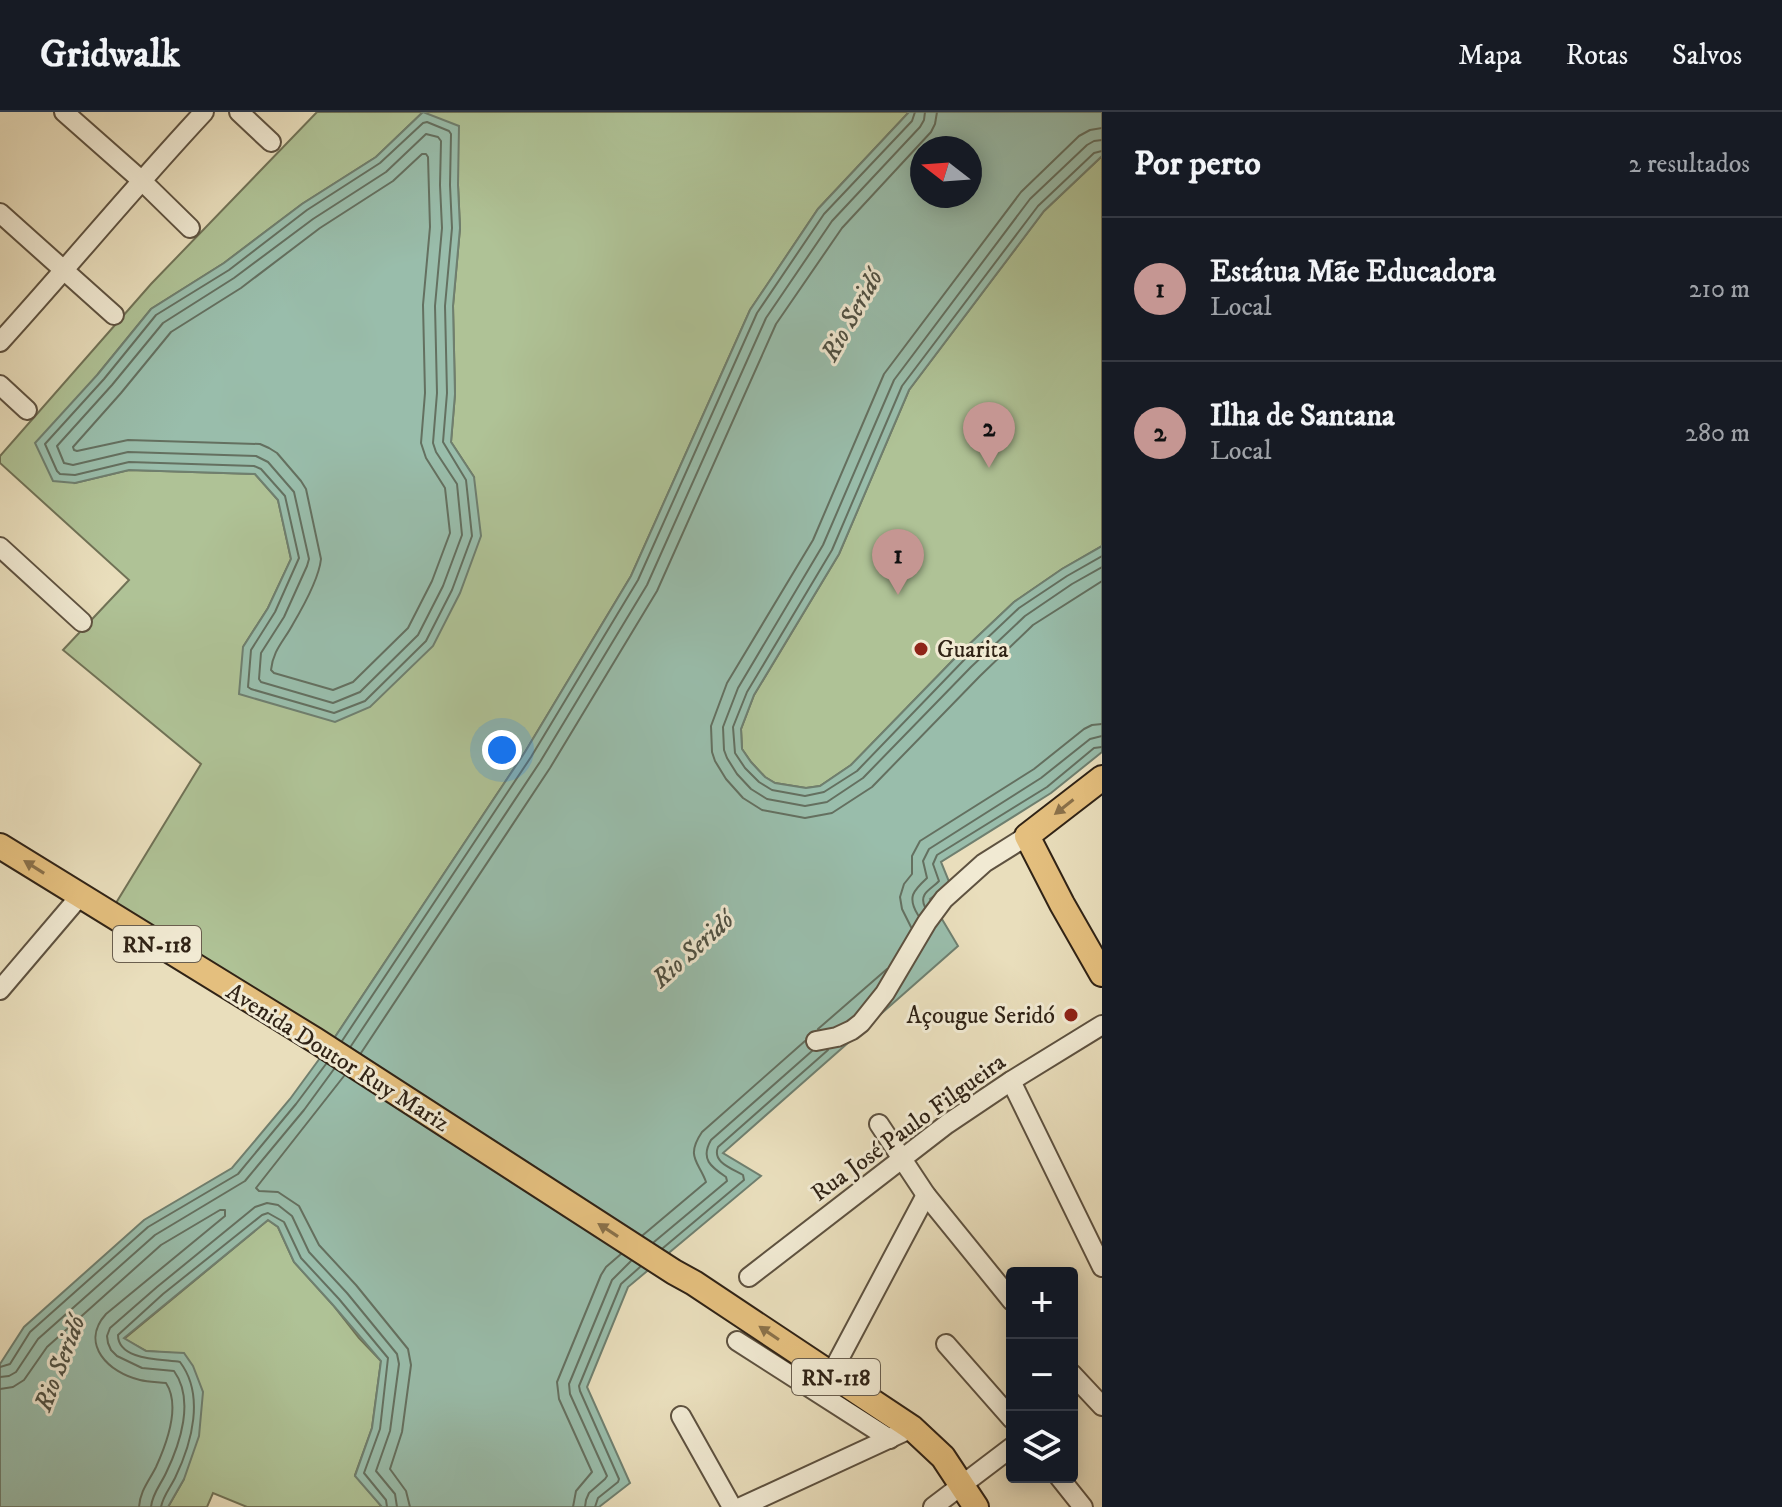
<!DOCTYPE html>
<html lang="pt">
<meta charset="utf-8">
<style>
:root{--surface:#171b24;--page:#242831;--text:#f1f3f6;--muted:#9ea1a6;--line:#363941;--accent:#c59692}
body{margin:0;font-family:"IM FELL DW Pica",serif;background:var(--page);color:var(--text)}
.controls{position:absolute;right:24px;bottom:24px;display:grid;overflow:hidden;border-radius:8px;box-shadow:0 4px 20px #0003}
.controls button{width:72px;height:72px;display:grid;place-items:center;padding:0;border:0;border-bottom:2px solid var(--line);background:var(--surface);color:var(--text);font:40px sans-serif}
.compass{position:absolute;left:910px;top:24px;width:72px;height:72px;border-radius:50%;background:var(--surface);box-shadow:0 4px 20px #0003;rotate:287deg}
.you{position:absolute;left:502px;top:638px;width:28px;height:28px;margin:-20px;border:6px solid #fff;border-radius:50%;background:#1a73e8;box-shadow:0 0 0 12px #1a73e833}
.badge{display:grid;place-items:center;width:52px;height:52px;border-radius:50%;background:var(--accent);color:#111;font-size:26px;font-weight:700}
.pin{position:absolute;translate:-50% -66px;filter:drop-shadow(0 2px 4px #0008)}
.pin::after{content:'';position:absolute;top:42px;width:28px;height:24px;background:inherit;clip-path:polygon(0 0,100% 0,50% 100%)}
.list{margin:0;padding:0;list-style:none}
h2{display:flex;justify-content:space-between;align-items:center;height:104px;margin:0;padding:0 32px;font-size:34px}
h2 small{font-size:26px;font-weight:400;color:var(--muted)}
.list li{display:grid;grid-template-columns:52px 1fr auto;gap:24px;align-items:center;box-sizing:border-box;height:144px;padding:0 32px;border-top:2px solid var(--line)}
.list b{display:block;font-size:30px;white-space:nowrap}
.list p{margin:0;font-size:26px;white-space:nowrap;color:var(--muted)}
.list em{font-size:26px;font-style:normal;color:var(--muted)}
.icon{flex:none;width:44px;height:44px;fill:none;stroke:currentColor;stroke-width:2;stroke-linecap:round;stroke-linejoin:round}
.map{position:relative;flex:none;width:1102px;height:1395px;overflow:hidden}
header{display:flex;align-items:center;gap:48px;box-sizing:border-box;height:112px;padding:0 40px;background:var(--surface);border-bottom:2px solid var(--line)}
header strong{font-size:38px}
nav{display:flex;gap:44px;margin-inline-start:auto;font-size:28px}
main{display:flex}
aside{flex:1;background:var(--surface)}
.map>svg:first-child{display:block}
.green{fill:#afc296;stroke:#707256;stroke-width:2;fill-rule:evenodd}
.water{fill:#99bdab;stroke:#6f7f6f;stroke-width:2;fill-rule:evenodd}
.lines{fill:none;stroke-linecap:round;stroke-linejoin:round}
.shore{stroke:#647060;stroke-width:2}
.minor-casing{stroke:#5e5240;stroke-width:22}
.major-casing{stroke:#302316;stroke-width:28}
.minor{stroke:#f1ead3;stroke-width:18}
.major{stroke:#e4bf7e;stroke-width:24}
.oneway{fill:#8a714a}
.poi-dot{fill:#8f2418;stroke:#f1ead3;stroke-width:3}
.labels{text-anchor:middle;stroke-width:6;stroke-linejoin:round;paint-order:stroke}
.shield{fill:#f1ead3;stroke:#6a5f4f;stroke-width:2}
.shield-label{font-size:22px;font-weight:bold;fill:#302316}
.poi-label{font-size:24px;fill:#302316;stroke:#f1ead3;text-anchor:start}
.street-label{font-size:24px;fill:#302316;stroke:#f1ead3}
.water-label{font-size:26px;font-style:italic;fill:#505143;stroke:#f1ead3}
</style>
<header>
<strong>Gridwalk</strong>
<nav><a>Mapa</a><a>Rotas</a><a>Salvos</a></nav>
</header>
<main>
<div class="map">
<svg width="1102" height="1395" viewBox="0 0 1102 1395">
<rect width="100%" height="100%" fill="#e9debc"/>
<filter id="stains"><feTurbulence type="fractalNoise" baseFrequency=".0025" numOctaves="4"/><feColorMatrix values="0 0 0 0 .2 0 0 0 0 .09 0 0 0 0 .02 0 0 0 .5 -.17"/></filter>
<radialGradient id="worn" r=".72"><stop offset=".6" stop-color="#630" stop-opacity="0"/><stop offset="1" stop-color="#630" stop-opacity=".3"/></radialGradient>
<!-- green -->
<g class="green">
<path d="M 317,0 L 909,0 L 818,97 L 750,198 L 631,464 L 525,640 L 331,931 L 116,791 L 201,652 L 63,538 L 129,468 L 0,351 L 0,344 L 151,172 ZM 423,0 L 458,73 L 460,116 L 453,194 L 455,282 L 451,330 L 474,365 L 243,535 L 268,496 L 291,447 L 278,388 L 255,362 L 129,358 L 75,371 L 98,262 L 151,197 L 224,151 L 302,92 L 376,45 Z"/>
<polygon points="1102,44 1102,434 1062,457 1014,490 959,542 851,653 820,674 806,676 775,671 765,665 751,650 742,637 741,617 754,583 839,442 909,278 1044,99"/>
<polygon points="268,1108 278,1115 294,1150 333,1193 359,1226 381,1249 372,1316 355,1363 382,1395 247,1395 213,1381 207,1395 168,1395 184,1367 184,1242 146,1239 124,1227"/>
</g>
<!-- water -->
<g class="water">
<polygon points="423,0 459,14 458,73 460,116 453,194 455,282 451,330 474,365 481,424 460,481 433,534 370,595 335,610 239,582 243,535 268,496 291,447 278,388 255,362 129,358 75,371 53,369 35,331 98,262 151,197 224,151 302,92 376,45"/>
<path d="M 909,0 L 1102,0 L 1102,44 L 1044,99 L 909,278 L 839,442 L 754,583 L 741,617 L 742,637 L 751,650 L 765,665 L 775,671 L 806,676 L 820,674 L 851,653 L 959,542 L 1014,490 L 1062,457 L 1102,434 L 1102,640 L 1051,681 L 941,750 L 950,772 L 930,787 L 958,834 L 723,1041 L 761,1064 L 628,1175 L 587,1275 L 630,1371 L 599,1395 L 382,1395 L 355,1364 L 372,1316 L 381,1249 L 333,1193 L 294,1150 L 278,1115 L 268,1108 L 124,1226 L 146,1239 L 184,1241 L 193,1254 L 203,1280 L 199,1324 L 184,1367 L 168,1395 L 0,1395 L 0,1252 L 24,1215 L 144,1108 L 232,1056 L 290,987 L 331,931 L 525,640 L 631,464 L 750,198 L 818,97 ZM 922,36 L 970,36 L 970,84 L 922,84 Z"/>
</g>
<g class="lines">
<!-- shore -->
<g class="shore">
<polygon points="427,10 449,19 451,22 450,73 452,116 445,194 447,281 443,330 466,368 472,424 452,478 426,529 365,589 334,601 251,577 248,575 251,538 275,500 299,446 285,384 261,357 254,354 129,350 75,363 60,362 57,359 45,332 104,267 156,203 229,158 307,98 380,51 423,11"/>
<polyline points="1102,16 1090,18 1079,24 1021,80 884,262 813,428 727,571 711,614 712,640 715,649 726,667 743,686 762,698 805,706 832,701 872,675 980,564 1033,513 1102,469"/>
<polygon points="426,22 438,25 441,29 440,73 442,116 435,194 437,281 433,331 436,340 457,372 462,423 443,474 418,523 360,580 333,591 261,570 259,567 261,541 284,505 307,454 309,447 294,380 268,350 256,344 128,340 73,353 64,351 57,334 112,273 163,211 234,166 313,107 386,60"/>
<polyline points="1102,28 1094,29 1087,33 1030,87 894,268 823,433 738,576 723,615 724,638 727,646 737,662 751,677 767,687 805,694 827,690 863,666 971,555 1025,504 1072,472 1102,455"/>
<polyline points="1102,39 1094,41 1038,94 902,274 832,438 747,580 733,615 735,641 745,656 759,670 772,678 805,684 824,680 857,659 964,548 1019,496 1067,464 1102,444"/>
<path d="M 422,42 L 426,42 L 428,45 L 430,115 L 423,193 L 425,281 L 421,331 L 426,346 L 445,376 L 450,421 L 432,469 L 408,516 L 353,570 L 333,578 L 274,561 L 271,558 C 273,538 284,529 293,512 C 303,495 319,466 321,447 L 306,377 L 301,369 L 277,341 L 269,336 L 260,332 L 128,328 L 77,339 L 74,338 L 73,335 L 121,281 L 171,220 L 241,176 L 320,116 L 393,69 Z"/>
<path d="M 925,795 C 918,781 932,777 939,769 L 933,752 L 937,743 L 1047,675 L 1094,636 L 1102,635"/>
<path d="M 918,803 C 907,785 913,779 927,766 L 923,749 L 929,737 L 1041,666 L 1090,627 L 1102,624"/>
<polyline points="911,815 902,797 900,785 904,772 912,762 912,744 920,729 1034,657 1084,617 1092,613 1102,612"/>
<polyline points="818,917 887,857"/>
<polyline points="342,929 531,645 638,468 757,201 824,102 912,9 915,0"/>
<polyline points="351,934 540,650 647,473 766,206 832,109 920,15 924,8 925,0"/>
<polyline points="361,941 550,656 657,479 776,212 842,116 931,20 935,12 937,0"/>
<polyline points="344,964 256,1076 259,1079 278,1080 299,1094 319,1133 356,1173 408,1237 411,1253 402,1320 390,1357 406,1379 410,1395"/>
<path d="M 643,1123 L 706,1070 C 699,1050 685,1045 702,1020 L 805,929"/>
<path d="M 654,1130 L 727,1069 L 726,1065 C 711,1055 700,1047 711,1028 L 812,939"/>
<path d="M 663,1136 L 744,1068 L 743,1063 C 731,1056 712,1050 718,1035 L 828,938"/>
<polyline points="0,1255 10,1252 30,1220 148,1115 238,1062 296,992 326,952"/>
<polyline points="0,1265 9,1264 16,1260 38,1227 155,1123 245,1069 304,998 334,957"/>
<path d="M 0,1277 L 13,1275 L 24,1268 L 47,1235 L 161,1133 L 220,1098 L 225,1098 L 225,1104 L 106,1202 C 79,1232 109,1261 140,1268 C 148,1270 158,1270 166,1271 C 181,1294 167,1331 156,1355 C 149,1369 140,1379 139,1395"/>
<path d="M 151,1395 C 152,1382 161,1372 166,1361 C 180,1332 195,1288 174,1259 L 142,1256 L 117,1244 L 111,1238 L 108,1231 L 107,1224 L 110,1216 L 157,1175 L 255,1095 L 267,1091 L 278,1093 L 292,1104 L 309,1140 L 347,1181 L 397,1242 L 399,1252 L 390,1319 L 376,1359 L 395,1382 L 397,1395"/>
<path d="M 161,1395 C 163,1384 170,1376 175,1366 C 192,1331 205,1283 180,1250 C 163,1247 118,1249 118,1223 L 163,1182 L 262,1103 L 268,1101 L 284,1110 L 301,1146 L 339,1187 L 388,1246 L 380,1317 L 364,1361 L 386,1388 L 387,1395"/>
<polyline points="573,1395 576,1379 592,1360 559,1287 557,1270 601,1163 606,1155 621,1142"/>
<polyline points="585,1395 586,1388 589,1381 605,1367 607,1364 570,1282 569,1272 612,1168 631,1149"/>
<polyline points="595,1395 598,1386 618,1370 619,1367 580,1279 579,1274 621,1172 640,1155"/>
</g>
<defs>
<g id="minor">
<polyline points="64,0 141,68 190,116"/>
<polyline points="239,0 271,30"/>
<polyline points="0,101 114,203"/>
<path d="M 0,230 C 69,154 134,75 204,0"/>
<polyline points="0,273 27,298"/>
<polyline points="0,435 82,510"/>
<polyline points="0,878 80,784"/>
<polyline points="816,929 837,925 852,918 861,911 885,881 927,810 944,787 984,751 1027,724"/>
<polyline points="1011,969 1102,1155"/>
<polyline points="879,1012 926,1083 1012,1189"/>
<polyline points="749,1165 947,1012 1011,969 1102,913"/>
<polyline points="737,1229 890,1327"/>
<polyline points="946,1232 1012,1307"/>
<polyline points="831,1262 926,1083"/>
<polyline points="1072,1262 1102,1294"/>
<polyline points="681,1304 732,1395"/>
<polyline points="1059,1365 1083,1395"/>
<polyline points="741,1395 912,1316"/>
<polyline points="933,1395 1012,1335"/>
</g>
<g id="major">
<polyline points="1102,666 1027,724 1062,792 1102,862"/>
<polyline points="0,734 315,928 674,1160 694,1171 912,1316 943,1345 976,1395"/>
</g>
</defs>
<!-- minor casing -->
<use href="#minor" class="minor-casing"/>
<!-- major casing -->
<use href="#major" class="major-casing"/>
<!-- minor -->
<use href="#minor" class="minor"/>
<!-- major -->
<use href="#major" class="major"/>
</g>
<!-- one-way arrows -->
<defs><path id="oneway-solid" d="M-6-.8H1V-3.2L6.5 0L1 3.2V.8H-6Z" transform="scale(2)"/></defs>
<g class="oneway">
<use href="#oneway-solid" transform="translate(1064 695) rotate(142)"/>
<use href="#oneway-solid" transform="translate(34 755) rotate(-148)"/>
<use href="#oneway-solid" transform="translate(608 1118) rotate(-147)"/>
<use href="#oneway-solid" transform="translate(769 1221) rotate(-146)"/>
</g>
<!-- markers -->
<g class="poi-dot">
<circle cx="921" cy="537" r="8"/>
<circle cx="1071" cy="903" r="8"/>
</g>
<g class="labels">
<!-- shield labels -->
<g class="shield">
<rect x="113" y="814" width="88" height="36" rx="6"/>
<rect x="792" y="1247" width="88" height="36" rx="6"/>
</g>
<g class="shield-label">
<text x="157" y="840">RN-118</text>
<text x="836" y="1273">RN-118</text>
</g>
<!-- poi labels -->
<g class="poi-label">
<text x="937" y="545">Guarita</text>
<text x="1055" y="911" text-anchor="end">Açougue Seridó</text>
</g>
<!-- street labels -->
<g class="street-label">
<text transform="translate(338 945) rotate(32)" y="8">Avenida Doutor Ruy Mariz</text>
<text transform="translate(908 1015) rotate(-36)" y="8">Rua José Paulo Filgueira</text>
</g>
<!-- water labels -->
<g class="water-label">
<text transform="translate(851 203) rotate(-61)" y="9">Rio Seridó</text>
<text transform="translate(692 837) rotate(-42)" y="9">Rio Seridó</text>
<text transform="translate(59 1251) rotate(-69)" y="9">Rio Seridó</text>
</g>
</g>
<rect width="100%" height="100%" filter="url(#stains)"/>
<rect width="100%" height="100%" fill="url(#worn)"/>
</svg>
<div class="controls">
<button>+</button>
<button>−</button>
<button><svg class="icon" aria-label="layers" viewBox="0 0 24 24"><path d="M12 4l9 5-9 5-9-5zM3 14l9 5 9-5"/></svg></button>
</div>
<svg class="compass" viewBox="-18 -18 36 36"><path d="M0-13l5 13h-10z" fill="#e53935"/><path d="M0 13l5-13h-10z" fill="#9ea1a6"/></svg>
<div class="you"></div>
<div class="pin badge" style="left:898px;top:483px">1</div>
<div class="pin badge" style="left:989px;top:356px">2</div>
</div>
<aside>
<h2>Por perto<small>2 resultados</small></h2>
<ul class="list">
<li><span class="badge">1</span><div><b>Estátua Mãe Educadora</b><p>Local</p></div><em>210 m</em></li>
<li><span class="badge">2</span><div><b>Ilha de Santana</b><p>Local</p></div><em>280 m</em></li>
</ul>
</aside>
</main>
